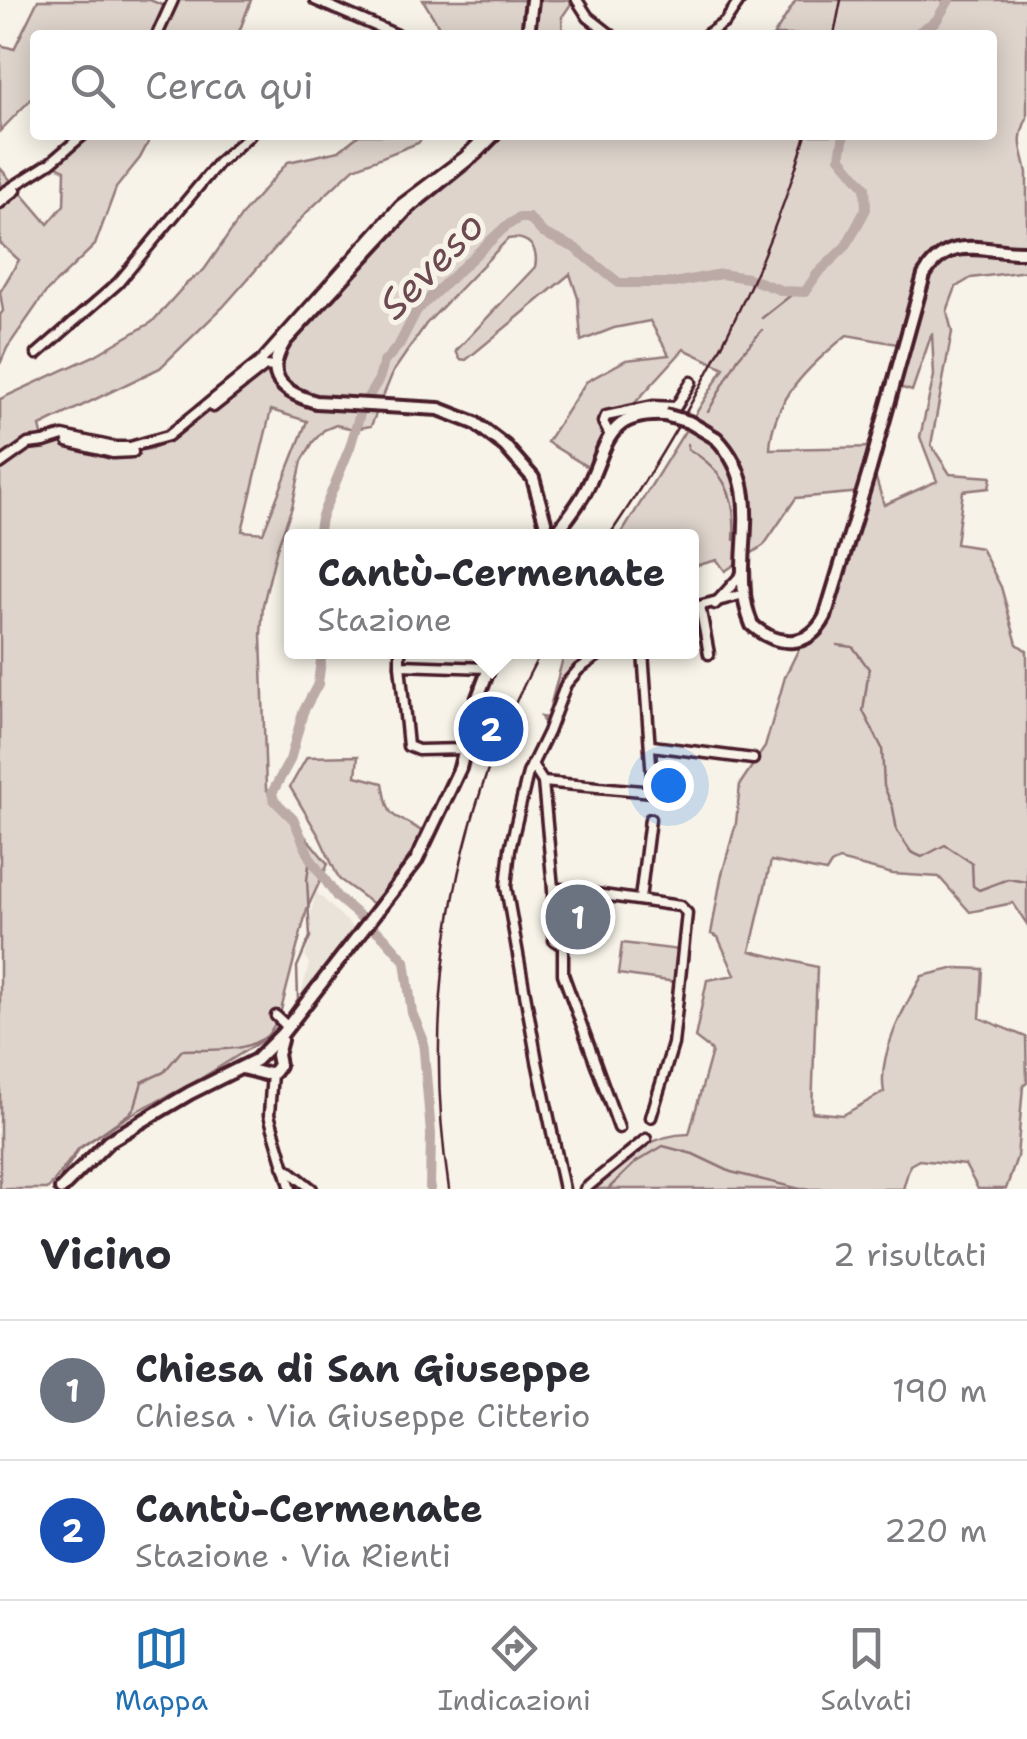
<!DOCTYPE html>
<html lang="it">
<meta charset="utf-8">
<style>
:root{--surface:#fff;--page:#f7f7f7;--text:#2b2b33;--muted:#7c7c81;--line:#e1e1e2;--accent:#1f6fb2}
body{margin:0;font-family:"Shantell Sans",sans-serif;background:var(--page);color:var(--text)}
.you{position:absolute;left:668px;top:785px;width:35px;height:35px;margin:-25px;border:8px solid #fff;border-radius:50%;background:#1a73e8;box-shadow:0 0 0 15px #1a73e833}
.badge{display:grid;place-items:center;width:65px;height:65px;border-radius:50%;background:var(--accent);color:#fff;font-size:32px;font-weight:700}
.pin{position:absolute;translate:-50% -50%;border:5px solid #fff;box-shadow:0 2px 10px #0006}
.popup{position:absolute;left:284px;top:529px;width:415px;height:130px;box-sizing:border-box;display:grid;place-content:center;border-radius:10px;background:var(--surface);filter:drop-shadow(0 2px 8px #0005);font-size:32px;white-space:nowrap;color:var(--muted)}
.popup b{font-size:38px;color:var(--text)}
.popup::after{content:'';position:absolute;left:50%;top:100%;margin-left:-20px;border:20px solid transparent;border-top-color:var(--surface)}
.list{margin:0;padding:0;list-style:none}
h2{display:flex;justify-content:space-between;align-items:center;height:130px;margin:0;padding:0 40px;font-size:42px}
h2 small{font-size:32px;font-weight:400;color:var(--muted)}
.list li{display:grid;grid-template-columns:65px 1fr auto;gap:30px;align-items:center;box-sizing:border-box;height:140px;padding:0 40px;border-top:2px solid var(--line)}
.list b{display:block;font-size:38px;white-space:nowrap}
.list p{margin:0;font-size:32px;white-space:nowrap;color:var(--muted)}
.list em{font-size:32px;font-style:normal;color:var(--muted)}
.icon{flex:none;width:55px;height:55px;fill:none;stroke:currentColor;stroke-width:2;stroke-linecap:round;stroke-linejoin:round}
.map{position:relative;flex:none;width:1027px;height:1189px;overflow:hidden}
.search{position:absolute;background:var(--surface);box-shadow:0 5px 25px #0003;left:30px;right:30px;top:30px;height:110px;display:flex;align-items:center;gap:25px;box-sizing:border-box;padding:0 35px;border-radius:10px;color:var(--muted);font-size:38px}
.sheet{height:410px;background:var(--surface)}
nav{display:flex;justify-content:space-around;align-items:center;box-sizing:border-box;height:140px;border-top:2px solid var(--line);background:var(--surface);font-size:28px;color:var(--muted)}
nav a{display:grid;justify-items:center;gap:5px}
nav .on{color:var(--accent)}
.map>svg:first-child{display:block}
.built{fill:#eae3da}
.green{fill:#ded4cc;stroke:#947a7c;stroke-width:2.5;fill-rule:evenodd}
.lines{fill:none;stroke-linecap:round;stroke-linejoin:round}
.stream{stroke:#8e7275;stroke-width:2.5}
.river{stroke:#bcaaa7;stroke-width:10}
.street-casing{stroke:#4a1f2b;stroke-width:15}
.secondary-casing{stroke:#4a1f2b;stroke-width:18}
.street{stroke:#f7f3e8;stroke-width:8}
.secondary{stroke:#f7f3e8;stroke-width:10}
.rail{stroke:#4a1f2b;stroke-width:2.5}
.secondary-bridge-casing{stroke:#4a1f2b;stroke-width:18;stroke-linecap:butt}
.secondary-bridge{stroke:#f7f3e8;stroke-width:10}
.labels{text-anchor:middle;stroke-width:10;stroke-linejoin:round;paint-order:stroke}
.water-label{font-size:40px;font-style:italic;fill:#6c4950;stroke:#f7f3e8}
</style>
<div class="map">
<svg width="1027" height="1189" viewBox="0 0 1027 1189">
<rect width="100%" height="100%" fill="#f7f3e8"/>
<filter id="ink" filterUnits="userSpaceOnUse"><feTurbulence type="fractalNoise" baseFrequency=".01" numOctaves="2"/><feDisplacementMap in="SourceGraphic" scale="20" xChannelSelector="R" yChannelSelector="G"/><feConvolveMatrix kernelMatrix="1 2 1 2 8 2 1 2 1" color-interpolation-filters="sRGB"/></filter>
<g filter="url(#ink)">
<!-- built -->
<polygon class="built" points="316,892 355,929 300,998 309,964 305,955 311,938 311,912"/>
<!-- green -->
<g class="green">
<polygon points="38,0 150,0 174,10 178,0 251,0 238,35 101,35 97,32 94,35 35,35 35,95 0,131 0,45 14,49"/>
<polygon points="423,0 570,0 571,4 562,17 563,35 444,35"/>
<path d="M 796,0 L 1027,0 L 1027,118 C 1015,144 1023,148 1027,173 C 1027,204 1027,240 1027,271 L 971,278 L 956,287 L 947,311 L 952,332 L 931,445 L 950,474 L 991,477 L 989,488 L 963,491 L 956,544 L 981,548 L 1001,587 L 1017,644 L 1027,651 L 1027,924 L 1013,903 L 970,912 L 939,877 L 893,874 L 839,860 L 831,864 L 826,872 L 771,861 L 750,951 L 817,967 L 812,1112 L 843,1115 L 884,1092 C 877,1056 904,1007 922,976 L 956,968 L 983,969 L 980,1018 L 1026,1037 L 1027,1083 L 1023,1086 L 1017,1157 L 1006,1189 L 978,1189 L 965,1165 L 919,1160 L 910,1165 L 903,1189 L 590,1189 C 621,1162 647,1134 689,1134 L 712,1051 L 695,1038 L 707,980 L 735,975 L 718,937 L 711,934 L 721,878 L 736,823 L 740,784 L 765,747 L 785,677 L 803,640 L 816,631 L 862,492 L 796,498 L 764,545 L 725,571 L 717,560 L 691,567 L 691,536 L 620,536 L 724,368 L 684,349 L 634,404 L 591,469 L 547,442 L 586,382 L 626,360 L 669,355 L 650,321 L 614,328 L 581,341 L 578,298 L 570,274 L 466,360 L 460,359 L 456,351 L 535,267 C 539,248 528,235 508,239 L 426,324 L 393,372 L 371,426 L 354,429 L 336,425 L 324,430 L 313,442 L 302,461 L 292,507 L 277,548 L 263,605 L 261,635 L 266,789 L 328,864 L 307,909 L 279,1018 L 266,1038 L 192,1084 L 135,1112 L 79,1148 L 48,1189 L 0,1189 L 0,399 L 94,356 L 152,322 L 186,284 L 204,270 L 245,211 L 288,162 L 339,151 L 359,135 L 425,135 L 418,143 L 354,168 L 307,212 L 223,307 L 160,368 L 40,426 L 44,442 L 61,440 L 113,453 L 150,449 L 170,441 L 265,366 L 409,207 L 494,135 L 992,135 L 992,35 L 774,35 ZM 932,333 L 934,376 L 920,437 L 937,481 L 884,505 L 874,472 L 880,447 L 770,449 C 772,400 810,365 847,335 L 903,345 L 892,385 L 912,391 ZM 271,410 L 307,421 L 263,533 L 242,531 Z"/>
<polygon points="83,135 152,135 140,158 116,188 95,245 46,292 7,348 0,364 0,315 3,311 0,292 19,260 0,243 0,168 48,224 64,205 65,170 50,163"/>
<polygon points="555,652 592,652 569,671 550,719 543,721 541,717 547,718 563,658"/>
<path d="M 358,756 L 356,776 L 383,783 C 390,828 393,809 424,833 L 377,907 L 339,879 L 319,836 L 290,787 L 307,757 Z"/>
<polygon points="622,943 680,950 676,982 618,974"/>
</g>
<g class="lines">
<!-- stream -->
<g class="stream">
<polyline points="762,318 795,292"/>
<polyline points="708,412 738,358 762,330"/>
<path d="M 688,444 L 688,449 C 725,470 737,498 734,540"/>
<polyline points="751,571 752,593"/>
<path d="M 752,603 C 757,630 781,641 805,630"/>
<polyline points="837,645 853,647 869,669 863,711 882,748 884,786 893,808 897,831 911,852 922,857 945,845 972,863 973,886 979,890 1008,879 1027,882"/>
<polyline points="285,1019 298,999 297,967 310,937 307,880 310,858"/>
<path d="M 53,1189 L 79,1149 L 130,1113 L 135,1106 L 142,1082 L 164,1072 L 182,1050 C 220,1049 251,1055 280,1025"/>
<polyline points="608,1189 636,1162 663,1146 693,1154 731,1172 800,1189"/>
</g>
<!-- river -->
<g class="river">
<polyline points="914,35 936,21 949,0"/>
<polyline points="318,536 321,518 350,447 362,407 379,379 384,362 399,345 417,310 505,227 519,218 529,218 543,233 575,248 619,283 674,283 721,274 748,278 783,291 805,292 817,274 846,246 866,209 865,187 840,157 844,135"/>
<polyline points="322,652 318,684 303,712 290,760 272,793 274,800 294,820 310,858 337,897 384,937 405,961 412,1013 423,1039 431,1134 430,1189"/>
</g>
<defs>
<g id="street">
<polyline points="315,0 397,35"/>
<polyline points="577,0 588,17 611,35"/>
<polyline points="157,35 173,0"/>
<polyline points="706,35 725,22 740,0"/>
<polyline points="0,195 50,163 83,135"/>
<polyline points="0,203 16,190"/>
<polyline points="37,354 118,283 218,163 250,135"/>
<polyline points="213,407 265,366 275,367"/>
<polyline points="610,435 603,422 606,416 653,406 676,407 691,382"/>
<polyline points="44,442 63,436 114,447 130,447 168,436 262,360 400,205 464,157 486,135"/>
<polyline points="68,442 113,453 133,452"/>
<polyline points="0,464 28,444 44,442"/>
<polyline points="715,604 742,574"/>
<polyline points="700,606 709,654"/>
<polyline points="691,608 744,594"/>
<polyline points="400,652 400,665 488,668"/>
<polyline points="400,665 408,746 418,750 466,749"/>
<polyline points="652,746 753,759"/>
<polyline points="532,765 543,782 653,792 643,652"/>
<polyline points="543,782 553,888 554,940 563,946 563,974 619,1128"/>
<polyline points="553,888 680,906 687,913 673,1044 651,1117"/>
<polyline points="640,899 650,819"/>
<polyline points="276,1016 288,1027"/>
<polyline points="272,1073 269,1115 291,1189"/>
<polyline points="283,1166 312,1189"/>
<polyline points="564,1189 537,1061 506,887 510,849 528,773 548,732 566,684 579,669 603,652"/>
<polyline points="585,1189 646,1139"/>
</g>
<g id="secondary">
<polyline points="528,35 532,0"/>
<path d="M 494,135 L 476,153 L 409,207 L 285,341 C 263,376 281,392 316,402 L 439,409 L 475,423 L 505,446 L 533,478 L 549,536"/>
<path d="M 716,438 C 772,496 725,561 752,625 C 777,647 808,649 825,617 L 870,469 L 924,275 C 951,231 985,254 1027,252"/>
<path d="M 554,536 C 565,521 578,506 586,490 C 608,448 603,412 665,415"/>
<polyline points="242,1068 265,1074 274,1072 279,1065 277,1055 281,1040"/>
<polyline points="61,1189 109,1141 190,1093 256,1060 282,1034 416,861 460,768 477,700 495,652"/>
</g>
</defs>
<!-- street casing -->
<use href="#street" class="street-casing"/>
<!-- secondary casing -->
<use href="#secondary" class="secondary-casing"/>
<!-- street -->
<use href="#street" class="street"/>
<!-- secondary -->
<use href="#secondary" class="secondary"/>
<!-- rail -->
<g class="rail">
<polyline points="834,35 841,0"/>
<path d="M 609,536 C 693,411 763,281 806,135"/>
<path d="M 449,1189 C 421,1004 451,817 541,652"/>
</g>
<defs>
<polyline id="secondary-bridge" points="665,415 689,422 716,438"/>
</defs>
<!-- secondary-bridge casing -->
<use href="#secondary-bridge" class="secondary-bridge-casing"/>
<!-- secondary-bridge -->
<use href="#secondary-bridge" class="secondary-bridge"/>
</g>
</g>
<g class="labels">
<!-- water labels -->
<g class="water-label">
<text transform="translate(431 265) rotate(-46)" y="14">Seveso</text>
</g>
</g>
</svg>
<div class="you"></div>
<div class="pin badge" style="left:578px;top:917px;background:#6b7280">1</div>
<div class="pin badge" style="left:491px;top:729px;background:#1a4fb4">2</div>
<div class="popup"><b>Cantù-Cermenate</b>Stazione</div>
<div class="search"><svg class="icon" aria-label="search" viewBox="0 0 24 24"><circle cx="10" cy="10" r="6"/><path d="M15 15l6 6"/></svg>Cerca qui</div>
</div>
<section class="sheet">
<h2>Vicino<small>2 risultati</small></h2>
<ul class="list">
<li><span class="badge" style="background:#6b7280">1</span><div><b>Chiesa di San Giuseppe</b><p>Chiesa · Via Giuseppe Citterio</p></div><em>190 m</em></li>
<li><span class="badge" style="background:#1a4fb4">2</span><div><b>Cantù-Cermenate</b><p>Stazione · Via Rienti</p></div><em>220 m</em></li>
</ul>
</section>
<nav>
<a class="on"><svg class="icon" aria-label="map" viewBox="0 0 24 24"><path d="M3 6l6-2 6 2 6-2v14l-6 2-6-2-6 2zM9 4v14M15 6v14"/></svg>Mappa</a>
<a><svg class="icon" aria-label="directions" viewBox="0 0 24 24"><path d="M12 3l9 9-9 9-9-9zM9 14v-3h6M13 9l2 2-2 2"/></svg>Indicazioni</a>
<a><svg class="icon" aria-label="saved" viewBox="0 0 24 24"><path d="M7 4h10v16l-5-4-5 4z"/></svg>Salvati</a>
</nav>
